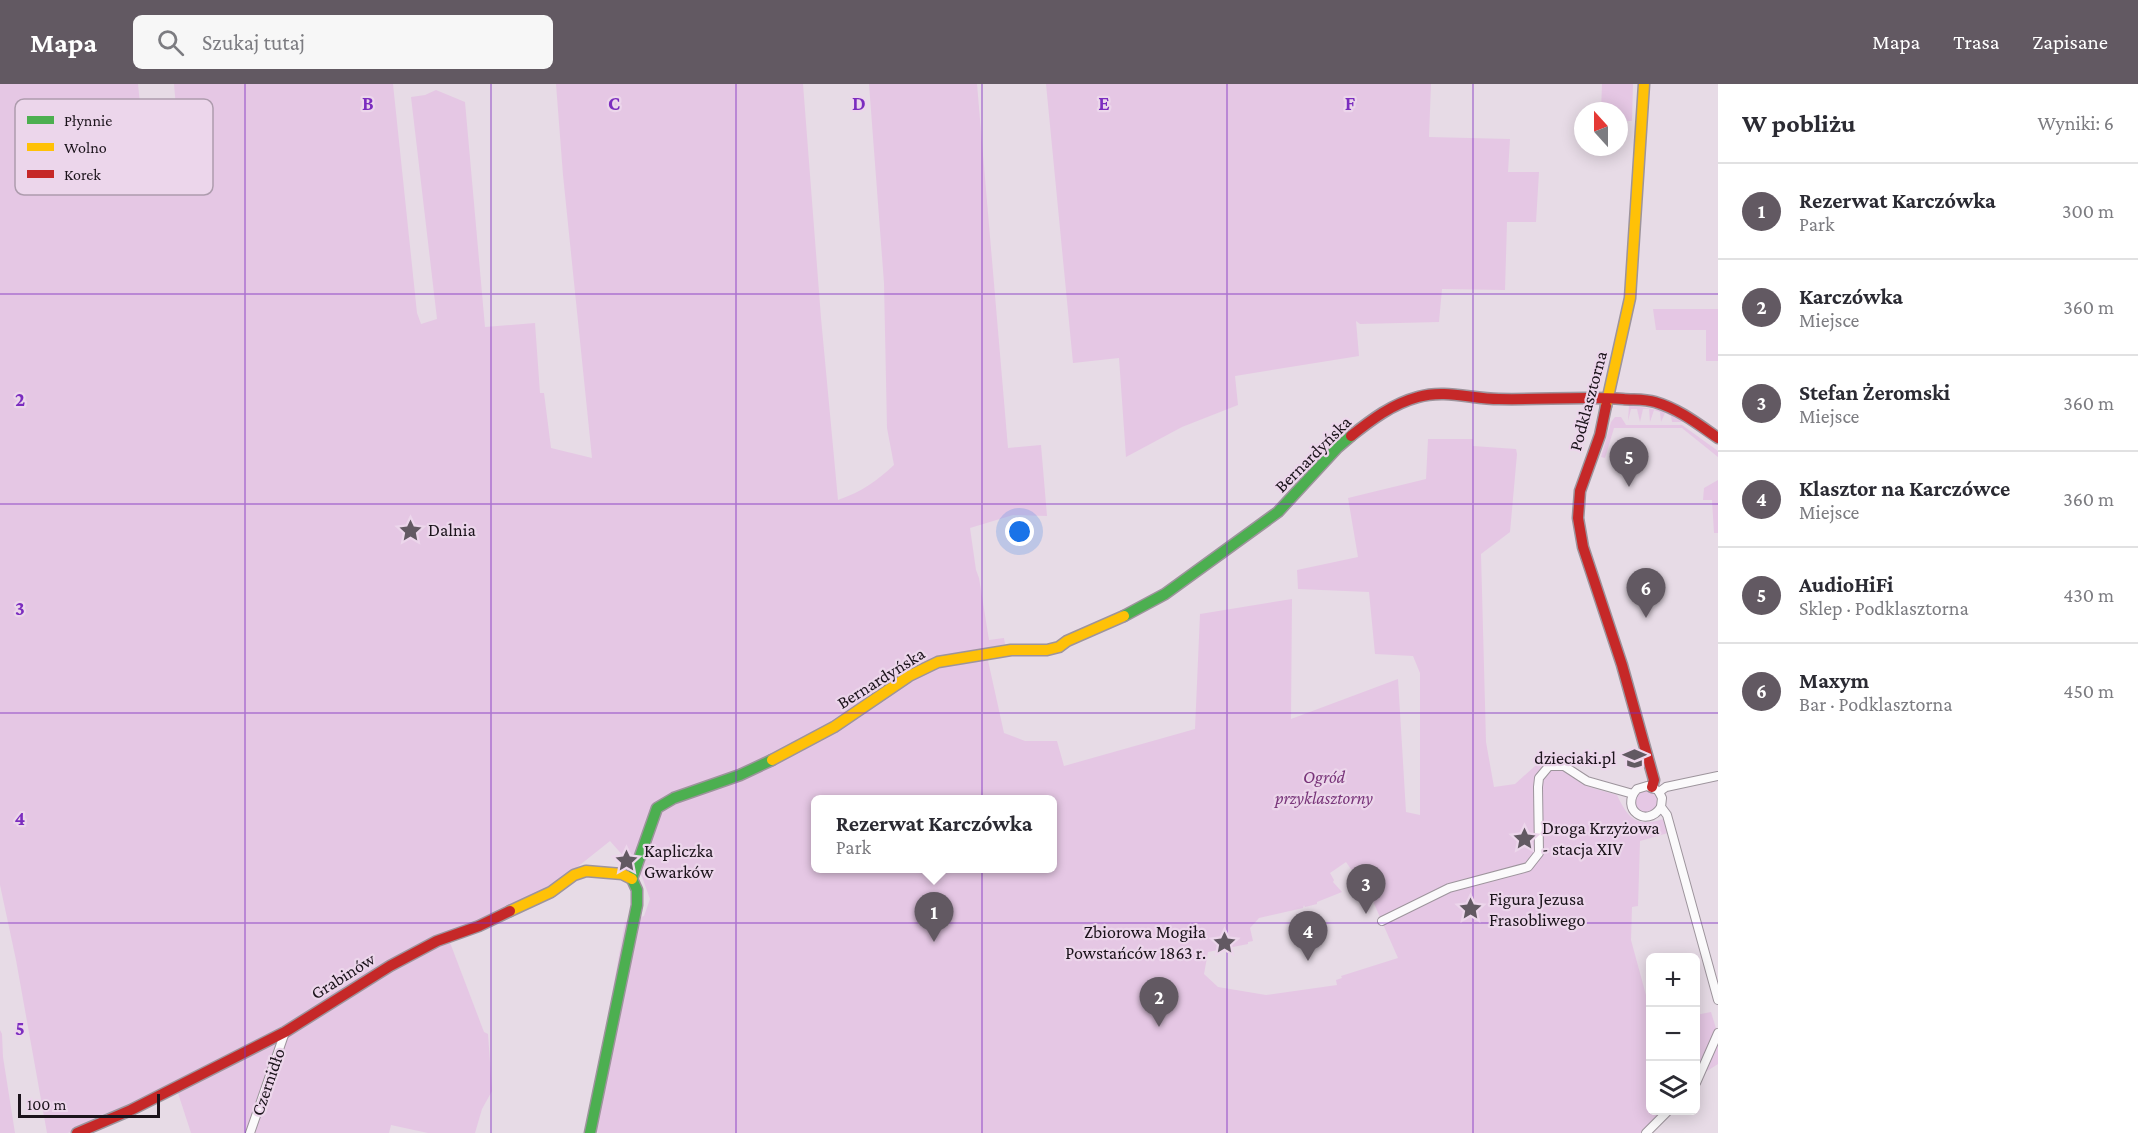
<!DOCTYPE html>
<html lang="pl">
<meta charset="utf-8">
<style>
:root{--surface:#fff;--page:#f7f7f7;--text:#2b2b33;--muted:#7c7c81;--line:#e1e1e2;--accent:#625962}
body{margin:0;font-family:"Crimson Pro",serif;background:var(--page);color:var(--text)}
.controls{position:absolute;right:18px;bottom:18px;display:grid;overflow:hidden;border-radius:9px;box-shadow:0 3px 15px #0003}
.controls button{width:54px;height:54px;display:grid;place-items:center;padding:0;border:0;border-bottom:2px solid var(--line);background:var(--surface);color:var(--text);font:30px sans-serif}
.compass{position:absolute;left:1574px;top:18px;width:54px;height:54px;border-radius:50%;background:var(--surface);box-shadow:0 3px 15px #0003;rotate:339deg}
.scale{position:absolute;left:18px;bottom:15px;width:142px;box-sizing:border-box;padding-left:6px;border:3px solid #1b131b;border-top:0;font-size:16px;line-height:21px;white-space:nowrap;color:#1b131b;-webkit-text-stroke:4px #ecd6eb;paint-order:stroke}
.you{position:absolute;left:1020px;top:448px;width:21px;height:21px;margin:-15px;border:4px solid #fff;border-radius:50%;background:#1a73e8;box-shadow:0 0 0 9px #1a73e833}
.badge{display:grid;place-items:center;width:39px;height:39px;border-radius:50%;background:var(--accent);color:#fff;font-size:20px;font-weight:700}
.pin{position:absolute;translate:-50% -50px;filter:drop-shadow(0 2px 3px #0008)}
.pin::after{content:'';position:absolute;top:32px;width:21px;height:18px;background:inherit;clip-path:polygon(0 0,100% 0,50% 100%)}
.popup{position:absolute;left:811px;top:711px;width:246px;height:78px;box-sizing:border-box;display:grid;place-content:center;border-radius:9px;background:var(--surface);filter:drop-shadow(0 2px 4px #0005);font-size:20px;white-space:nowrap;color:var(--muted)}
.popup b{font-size:22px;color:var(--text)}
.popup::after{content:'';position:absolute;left:50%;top:100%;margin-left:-12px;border:12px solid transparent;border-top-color:var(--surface)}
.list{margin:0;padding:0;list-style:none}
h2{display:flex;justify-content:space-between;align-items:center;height:78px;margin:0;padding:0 24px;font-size:26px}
h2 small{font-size:20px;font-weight:400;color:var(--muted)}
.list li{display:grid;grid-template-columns:39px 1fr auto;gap:18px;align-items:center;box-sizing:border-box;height:96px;padding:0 24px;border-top:2px solid var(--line)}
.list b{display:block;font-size:22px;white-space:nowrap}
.list p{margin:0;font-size:20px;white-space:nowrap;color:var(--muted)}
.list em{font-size:20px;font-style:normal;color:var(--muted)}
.icon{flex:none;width:33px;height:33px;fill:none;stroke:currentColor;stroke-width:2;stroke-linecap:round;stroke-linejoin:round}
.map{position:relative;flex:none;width:1718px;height:1049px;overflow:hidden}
header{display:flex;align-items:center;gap:36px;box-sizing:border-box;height:84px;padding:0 30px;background:var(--accent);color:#fff}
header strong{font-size:28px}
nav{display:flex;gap:33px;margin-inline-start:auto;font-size:21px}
.search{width:420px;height:54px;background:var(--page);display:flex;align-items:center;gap:15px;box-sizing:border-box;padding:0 21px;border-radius:9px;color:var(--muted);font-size:22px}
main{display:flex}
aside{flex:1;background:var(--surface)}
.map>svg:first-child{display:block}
.green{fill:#e5c7e4;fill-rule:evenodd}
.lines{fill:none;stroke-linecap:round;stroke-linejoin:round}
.street-casing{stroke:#9d949c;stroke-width:10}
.fast-casing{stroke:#9d949c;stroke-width:13}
.slow-casing{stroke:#9d949c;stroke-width:13}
.jam-casing{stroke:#9d949c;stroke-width:13}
.street{stroke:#fbfafb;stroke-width:8}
.fast{stroke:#4caf50;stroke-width:10}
.slow{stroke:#ffc107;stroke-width:10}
.jam{stroke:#c62828;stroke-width:10}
.grid{fill:none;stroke:#7b2cbf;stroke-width:1.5;stroke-opacity:0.55}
.labels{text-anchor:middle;stroke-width:4.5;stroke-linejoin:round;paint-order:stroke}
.street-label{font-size:18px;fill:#1b131b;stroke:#ecd6eb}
.poi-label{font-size:18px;fill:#1b131b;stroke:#ecd6eb;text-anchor:start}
.park-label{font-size:18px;font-style:italic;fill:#783479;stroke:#ecd6eb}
.key{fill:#ecd6eb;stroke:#ad9cad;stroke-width:1.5}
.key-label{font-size:16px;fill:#1b131b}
.grid-label{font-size:20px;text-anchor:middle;font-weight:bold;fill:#7b2cbf;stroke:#ecd6eb;stroke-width:4.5;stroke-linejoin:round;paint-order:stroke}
</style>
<header>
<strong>Mapa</strong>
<div class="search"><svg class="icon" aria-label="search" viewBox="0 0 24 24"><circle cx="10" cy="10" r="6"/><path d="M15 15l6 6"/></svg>Szukaj tutaj</div>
<nav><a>Mapa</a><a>Trasa</a><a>Zapisane</a></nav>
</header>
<main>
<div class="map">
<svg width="1718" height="1049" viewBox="0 0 1718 1049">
<rect width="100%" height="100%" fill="#e7dbe6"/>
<!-- green -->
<g class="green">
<path d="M 0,0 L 138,0 L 142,40 L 177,35 L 174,0 L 393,0 L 417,229 L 421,240 L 437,235 L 411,13 L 425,11 L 436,6 L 465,18 L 485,243 L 535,239 L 540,309 L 544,309 L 551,364 L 592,374 L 563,91 L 556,0 L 803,0 L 821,234 L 838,416 C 861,408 877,397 894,381 L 887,344 L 884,199 L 869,0 L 977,0 L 1008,364 L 1041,361 L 1047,432 L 1013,431 L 970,444 L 976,486 L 979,494 L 989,556 L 1004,554 L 1005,560 L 933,576 L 909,588 L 881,608 L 796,660 L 732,692 L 706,701 L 712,705 C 757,688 799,666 839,641 C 870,620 902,595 937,581 C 952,575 971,574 987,572 L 1004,649 L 1025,657 L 1057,657 L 1064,682 L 1195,645 L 1200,530 L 1292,515 L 1291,635 L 1398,595 L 1406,728 L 1420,731 L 1420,589 L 1413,572 L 1375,570 L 1369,508 L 1298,505 L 1297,486 L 1358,473 L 1348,414 L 1426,395 L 1428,355 L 1473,355 L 1473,362 L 1516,365 L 1517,370 L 1510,448 L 1481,470 L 1486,658 L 1494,703 L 1515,700 L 1545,673 L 1559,675 L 1559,677 L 1547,680 L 1537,691 L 1543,693 L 1547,687 C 1565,680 1574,698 1589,703 C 1598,706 1608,708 1617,711 C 1628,734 1636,744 1663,735 L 1668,749 L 1640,757 L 1638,822 L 1632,823 L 1631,856 L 1650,926 L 1650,1026 L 1665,1027 L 1662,1034 L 1641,1049 L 598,1049 L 589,1037 L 625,838 L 644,832 L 650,815 L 642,793 L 610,757 L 551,804 L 479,838 L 437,853 L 386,881 L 278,948 L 122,1026 L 68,1049 L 47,1049 L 16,876 L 0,801 ZM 816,716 L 1052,716 L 1052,784 L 816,784 ZM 1346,778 L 1372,815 L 1398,874 L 1341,892 L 1342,894 L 1336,896 L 1337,901 L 1266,911 L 1218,903 L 1204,890 L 1208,868 L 1248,860 L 1248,858 L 1253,857 L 1250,844 L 1259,834 L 1303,824 L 1304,821 L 1305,823 L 1317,820 L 1317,818 L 1342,808 L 1333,798 L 1334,796 L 1330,789 Z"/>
<polygon points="1046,0 1431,0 1429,53 1510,55 1508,88 1539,88 1536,138 1507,138 1505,206 1442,205 1439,238 1360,240 1356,237 1359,272 1235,292 1238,321 1182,343 1126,373 1119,274 1073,279"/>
<polygon points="1602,0 1633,0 1632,37 1619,37 1619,27 1601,27"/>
<polygon points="1653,225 1718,225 1718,277 1706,277 1706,246 1656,246"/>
<polygon points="1629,321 1664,327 1685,338 1672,338 1671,332 1665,329 1661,338 1660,328 1654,326 1650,338 1649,325 1643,325 1640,338 1637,325 1631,325 1628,337"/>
<polygon points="1615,333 1621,333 1626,341 1682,341 1718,367 1718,373 1682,344 1614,344 1605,374 1601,373 1611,338"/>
<polygon points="1718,396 1718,449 1714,449 1712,416 1703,416 1704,404"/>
<circle cx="1646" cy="718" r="11"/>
<polygon points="449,856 484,948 488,950 492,1007 482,1025 475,1049 428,1049 391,1041 389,1049 254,1049 287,951 361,904"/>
<polygon points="1711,928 1718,951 1718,980 1696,994 1696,931"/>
<polygon points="0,946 2,950 3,973 15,1049 0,1049"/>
<polygon points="278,957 248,1049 191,1049 177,1006"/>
</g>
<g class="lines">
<defs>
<g id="street">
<path d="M 1655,705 L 1647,702 L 1637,705 C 1619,725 1647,745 1661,723"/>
<polyline points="1659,708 1662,714 1661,723 1667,731 1718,916"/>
<polyline points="1659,708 1666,703 1718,692"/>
<polyline points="1382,837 1449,804 1528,783 1539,769 1538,703 1539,694 1549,682 1564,682 1587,697 1633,710"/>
<polyline points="1696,999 1718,949"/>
<polyline points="250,1049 285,948"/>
<polyline points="1646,1049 1669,1026"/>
</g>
<g id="fast">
<polyline points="1124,532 1165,510 1278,428 1337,364 1351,352"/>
<polyline points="590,1049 637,821 637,806 632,795 657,724 674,714 740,691 772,676"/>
</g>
<g id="slow">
<polyline points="1606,322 1630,214 1644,0"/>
<polyline points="772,676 834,643 909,592 938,578 1011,566 1047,566 1059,563 1067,557 1124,532"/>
<polyline points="510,827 551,808 574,791 586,787 622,790 632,795"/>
</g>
<g id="jam">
<polyline points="1606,322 1600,351 1580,407 1578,434 1583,463 1622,581 1654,696 1652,703"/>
<path d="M 1351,352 C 1371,336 1392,320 1418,313 C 1445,305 1472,315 1499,315 C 1541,316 1582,312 1623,315 C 1633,316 1645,315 1655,318 C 1679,325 1698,340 1718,354"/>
<polyline points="77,1049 131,1026 285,948 390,882 437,857 479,842 510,827"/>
</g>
</defs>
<!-- street casing -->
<use href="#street" class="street-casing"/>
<!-- fast casing -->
<use href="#fast" class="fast-casing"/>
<!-- slow casing -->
<use href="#slow" class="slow-casing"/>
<!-- jam casing -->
<use href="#jam" class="jam-casing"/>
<!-- street -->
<use href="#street" class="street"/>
<!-- fast -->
<use href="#fast" class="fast"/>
<!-- slow -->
<use href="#slow" class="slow"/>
<!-- jam -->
<use href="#jam" class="jam"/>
</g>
<!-- grid -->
<path class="grid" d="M 245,0 L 245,1049M 491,0 L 491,1049M 736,0 L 736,1049M 982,0 L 982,1049M 1227,0 L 1227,1049M 1473,0 L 1473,1049M 0,210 L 1718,210M 0,420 L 1718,420M 0,629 L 1718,629M 0,839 L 1718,839"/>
<!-- icons -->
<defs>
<symbol id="sight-bare" viewBox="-9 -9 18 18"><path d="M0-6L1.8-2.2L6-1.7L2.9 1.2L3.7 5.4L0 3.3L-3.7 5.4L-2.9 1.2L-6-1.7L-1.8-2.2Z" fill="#625962" stroke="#ecd6eb" stroke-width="2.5" paint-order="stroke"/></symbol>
<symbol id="school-bare" viewBox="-9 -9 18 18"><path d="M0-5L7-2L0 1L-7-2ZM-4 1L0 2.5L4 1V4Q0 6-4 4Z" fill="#625962" stroke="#ecd6eb" stroke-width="2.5" paint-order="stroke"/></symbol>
</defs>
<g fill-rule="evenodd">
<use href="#sight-bare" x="394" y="430" width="33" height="33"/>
<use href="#school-bare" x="1618" y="658" width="33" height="33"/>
<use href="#sight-bare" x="1508" y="738" width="33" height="33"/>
<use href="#sight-bare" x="610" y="760" width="33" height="33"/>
<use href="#sight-bare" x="1454" y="808" width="33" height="33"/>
<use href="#sight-bare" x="1208" y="842" width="33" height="33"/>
</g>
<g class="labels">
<!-- street labels -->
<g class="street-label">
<text transform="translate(1588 317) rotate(-75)" y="6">Podklasztorna</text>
<text transform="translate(1313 370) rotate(-45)" y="6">Bernardyńska</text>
<text transform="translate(881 594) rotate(-32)" y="6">Bernardyńska</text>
<text transform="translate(343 892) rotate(-32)" y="6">Grabinów</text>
<text transform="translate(268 998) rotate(-71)" y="6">Czernidło</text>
</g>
<!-- poi labels -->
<g class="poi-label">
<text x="428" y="452">Dalnia</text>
<text x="1616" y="680" text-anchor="end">dzieciaki.pl</text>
<text x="1542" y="750">Droga Krzyżowa<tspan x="1542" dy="21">- stacja XIV</tspan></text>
<text x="644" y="773">Kapliczka<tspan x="644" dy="21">Gwarków</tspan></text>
<text x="1489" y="821">Figura Jezusa<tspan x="1489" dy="21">Frasobliwego</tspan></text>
<text x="1206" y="854" text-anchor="end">Zbiorowa Mogiła<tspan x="1206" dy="21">Powstańców 1863 r.</tspan></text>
</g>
<!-- park labels -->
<g class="park-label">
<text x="1324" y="699">Ogród<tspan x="1324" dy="21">przyklasztorny</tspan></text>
</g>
</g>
<!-- legend -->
<rect x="15" y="15" width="198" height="96" rx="9" class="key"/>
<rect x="27" y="32" width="27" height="8" fill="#4caf50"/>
<rect x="27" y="59" width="27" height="8" fill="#ffc107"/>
<rect x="27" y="86" width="27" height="8" fill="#c62828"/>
<g class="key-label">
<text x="64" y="42">Płynnie</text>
<text x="64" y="69">Wolno</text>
<text x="64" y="96">Korek</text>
</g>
<g class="grid-label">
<text x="368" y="26">B</text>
<text x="614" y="26">C</text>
<text x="859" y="26">D</text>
<text x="1104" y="26">E</text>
<text x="1350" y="26">F</text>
<text x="20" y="322">2</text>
<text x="20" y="531">3</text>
<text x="20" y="741">4</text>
<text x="20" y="951">5</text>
</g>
</svg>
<div class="controls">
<button>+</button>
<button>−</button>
<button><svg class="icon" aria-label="layers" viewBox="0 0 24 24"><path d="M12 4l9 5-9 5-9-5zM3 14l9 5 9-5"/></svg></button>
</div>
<svg class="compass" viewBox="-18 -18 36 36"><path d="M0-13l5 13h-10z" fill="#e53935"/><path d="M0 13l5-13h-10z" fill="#7c7c81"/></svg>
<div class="scale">100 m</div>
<div class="you"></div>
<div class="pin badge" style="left:934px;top:858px">1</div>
<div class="popup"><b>Rezerwat Karczówka</b>Park</div>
<div class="pin badge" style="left:1159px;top:943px">2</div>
<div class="pin badge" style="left:1366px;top:830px">3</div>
<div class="pin badge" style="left:1308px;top:877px">4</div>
<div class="pin badge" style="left:1629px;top:403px">5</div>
<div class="pin badge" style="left:1646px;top:534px">6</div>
</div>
<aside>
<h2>W pobliżu<small>Wyniki: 6</small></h2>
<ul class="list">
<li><span class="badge">1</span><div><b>Rezerwat Karczówka</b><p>Park</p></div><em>300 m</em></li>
<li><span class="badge">2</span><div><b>Karczówka</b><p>Miejsce</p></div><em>360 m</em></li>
<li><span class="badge">3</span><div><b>Stefan Żeromski</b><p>Miejsce</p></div><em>360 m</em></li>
<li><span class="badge">4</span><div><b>Klasztor na Karczówce</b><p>Miejsce</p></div><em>360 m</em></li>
<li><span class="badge">5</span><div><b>AudioHiFi</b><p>Sklep · Podklasztorna</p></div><em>430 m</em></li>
<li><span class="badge">6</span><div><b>Maxym</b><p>Bar · Podklasztorna</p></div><em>450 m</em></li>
</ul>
</aside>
</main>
